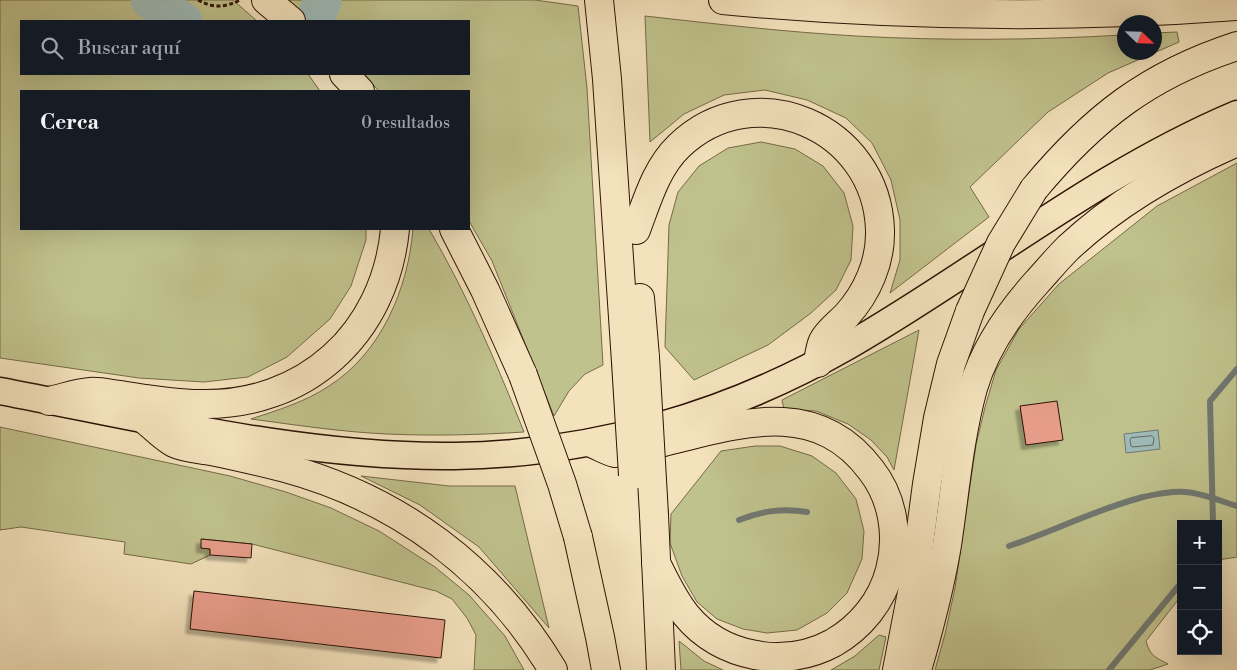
<!DOCTYPE html>
<html lang="es">
<meta charset="utf-8">
<style>
:root{--surface:#171b24;--page:#20242c;--text:#f1f3f6;--muted:#9ea1a6;--line:#363941}
body{margin:0;font-family:"Libre Bodoni",serif;background:var(--page);color:var(--text)}
.controls{position:absolute;right:15px;bottom:15px;display:grid;overflow:hidden;border-radius:0px;box-shadow:0 5px 20px #0002}
.controls button{width:45px;height:45px;display:grid;place-items:center;padding:0;border:0;border-bottom:1px solid var(--line);background:var(--surface);color:var(--text);font:25px sans-serif}
.compass{position:absolute;left:1117px;top:15px;width:45px;height:45px;border-radius:50%;background:var(--surface);box-shadow:0 5px 20px #0002;rotate:113deg}
.list{margin:0;padding:0;list-style:none}
h2{display:flex;justify-content:space-between;align-items:center;height:65px;margin:0;padding:0 20px;font-size:21px}
h2 small{font-size:16px;font-weight:400;color:var(--muted)}
.icon{flex:none;width:28px;height:28px;fill:none;stroke:currentColor;stroke-width:2;stroke-linecap:round;stroke-linejoin:round}
.map{position:relative;flex:none;width:1237px;height:670px;overflow:hidden}
.search{position:absolute;background:var(--surface);box-shadow:0 5px 20px #0002;left:20px;top:20px;width:450px;height:55px;display:flex;align-items:center;gap:12px;box-sizing:border-box;padding:0 18px;border-radius:0px;color:var(--muted);font-size:19px}
.panel{position:absolute;background:var(--surface);box-shadow:0 5px 20px #0002;left:20px;top:90px;width:450px;height:140px;border-radius:0px}
.map>svg:first-child{display:block}
.green{fill:#c0c28d;stroke:#766a49}
.water{fill:#9ebcb9;stroke:#717871}
.lines{fill:none;stroke-linecap:round;stroke-linejoin:round}
.shore{stroke:#66685f;stroke-width:1}
.stream{stroke:#717871;stroke-width:6}
.river{stroke:#9ebcb9;stroke-width:38}
.building{fill:#e79d8a;stroke:#2d1305;filter:url(#shadow)}
.trunk-casing{stroke:#2d1305;stroke-width:29}
.motorway-casing{stroke:#2d1305;stroke-width:30}
.path{stroke:#2d1305;stroke-width:3;stroke-dasharray:4 2.5;stroke-linecap:butt}
.trunk{stroke:#f3e2bc;stroke-width:26}
.motorway{stroke:#f3e2bc;stroke-width:28}
.motorway-bridge-casing{stroke:#2d1305;stroke-width:30;stroke-linecap:butt}
.motorway-bridge{stroke:#f3e2bc;stroke-width:28}
</style>
<div class="map">
<svg width="1237" height="670" viewBox="0 0 1237 670">
<defs>
<filter id="shadow"><feDropShadow dx="-4.5" dy="4.5" stdDeviation="1" flood-color="#0004"/></filter>
</defs>
<rect width="100%" height="100%" fill="#f3e2bc"/>
<filter id="stains"><feTurbulence type="fractalNoise" baseFrequency=".004" numOctaves="4"/><feColorMatrix values="0 0 0 0 .2 0 0 0 0 .09 0 0 0 0 .02 0 0 0 .5 -.17"/></filter>
<radialGradient id="worn" r=".72"><stop offset=".6" stop-color="#630" stop-opacity="0"/><stop offset="1" stop-color="#630" stop-opacity=".3"/></radialGradient>
<!-- green -->
<g class="green">
<polygon points="0,0 233,0 257,21 21,21 21,74 308,74 320,91 21,91 21,229 366,229 366,240 351,286 330,319 287,357 248,377 204,382 139,378 0,358"/>
<polygon points="285,0 535,0 578,6 587,88 603,365 585,374 569,391 554,416 492,261 469,221 469,91 379,91 363,74 469,74 469,21 308,21"/>
<path d="M 645,16 C 716,24 786,32 856,36 C 945,41 1035,40 1124,35 L 1124,52 L 1154,52 L 1155,33 L 1177,32 L 1179,42 L 1108,73 L 1048,112 L 970,187 L 989,217 L 890,293 L 900,260 L 900,220 L 891,180 L 872,143 L 846,118 L 807,100 L 765,90 L 724,95 L 684,114 L 650,142 Z"/>
<polygon points="761,142 795,149 823,166 844,193 853,226 851,260 836,290 811,313 768,345 694,380 665,347 669,225 678,192 699,166 728,148"/>
<path d="M 1237,163 L 1237,557 L 1218,560 L 1218,524 L 1181,524 L 1181,596 L 1146,641 C 1150,656 1155,657 1168,664 L 1150,670 L 935,670 L 945,634 L 955,588 L 976,445 L 985,407 L 996,370 L 1019,329 L 1059,284 L 1157,206 Z"/>
<path d="M 413,229 L 429,229 C 467,294 496,362 524,432 C 478,435 433,436 387,434 C 342,432 296,425 251,419 C 278,410 305,402 329,386 C 381,353 408,289 413,229 Z"/>
<polygon points="919,330 894,470 887,457 871,440 848,424 816,411 784,409 782,400"/>
<polygon points="0,427 230,476 286,492 331,508 379,531 435,567 469,595 505,636 524,670 474,670 476,635 467,618 452,599 436,591 252,544 202,539 201,548 210,549 210,555 191,564 124,554 125,542 21,527 0,530"/>
<polygon points="755,446 780,446 812,456 836,473 856,499 864,531 862,559 847,593 827,613 797,630 767,633 743,629 717,619 697,602 682,576 670,543 671,514 721,451"/>
<polygon points="361,476 449,486 515,486 549,628 479,547 420,505"/>
<polygon points="879,635 886,637 879,670 831,670 855,656"/>
<polygon points="679,641 704,661 723,670 681,670"/>
</g>
<!-- water -->
<polygon class="water" points="1158,430 1160,449 1126,453 1124,434"/>
<g class="lines">
<!-- shore -->
<polygon class="shore" points="1152,436 1154,438 1153,445 1133,447 1131,446 1130,440 1131,438"/>
<!-- stream -->
<g class="stream">
<path d="M 739,520 C 762,511 782,508 807,512"/>
<polyline points="1213,524 1210,401 1237,369"/>
<path d="M 1009,546 C 1054,531 1097,509 1143,497 C 1157,494 1170,491 1185,492 C 1202,493 1220,501 1237,506"/>
<polyline points="1109,670 1181,583"/>
</g>
<!-- river -->
<g class="river">
<polyline points="150,0 183,21"/>
<polyline points="312,21 316,17 323,0"/>
</g>
</g>
<!-- building -->
<g class="building">
<polygon points="1057,401 1063,440 1026,445 1020,406"/>
<polygon points="201,539 252,544 251,558 210,555 210,549 201,548"/>
<polygon points="194,591 445,620 441,658 190,629"/>
</g>
<g class="lines">
<defs>
<path id="trunk" d="M 0,391 C 147,419 305,458 455,456 C 593,454 728,415 848,346 C 980,270 1095,174 1237,114"/>
<g id="motorway">
<polyline points="266,0 291,21"/>
<polyline points="599,0 607,79 626,362"/>
<path d="M 723,0 C 894,16 1066,19 1237,6"/>
<polyline points="344,74 360,91"/>
<path d="M 1034,189 C 1093,118 1148,75 1237,46"/>
<polyline points="454,229 485,290 523,375"/>
<path d="M 636,230 C 647,201 656,168 679,146 C 754,74 877,127 880,230 C 881,262 867,293 846,316 C 839,323 827,332 823,341 C 820,347 819,356 818,363"/>
<polyline points="640,298 645,357"/>
<path d="M 49,401 C 63,398 77,393 90,392 C 99,391 111,394 120,395 C 146,399 173,404 199,404 C 305,407 385,334 395,229"/>
<path d="M 145,420 C 154,427 164,438 174,443 C 184,448 200,449 211,451 C 236,456 261,462 285,468 C 399,499 493,569 553,670"/>
<path d="M 591,443 C 599,446 607,451 615,453 C 623,454 650,445 659,443 C 735,425 815,395 871,470 C 893,498 899,536 890,570 C 882,601 861,627 833,643 C 785,669 721,658 686,615 C 673,599 665,581 656,563"/>
<polyline points="654,515 661,670"/>
<polyline points="578,537 600,637 606,670"/>
<polyline points="897,670 914,582 927,484 938,418 951,364 970,311"/>
<path d="M 917,670 C 929,629 940,587 947,545 C 955,492 959,439 973,388 C 985,347 1009,313 1037,282 C 1047,271 1057,259 1068,248 C 1116,203 1177,168 1237,142"/>
</g>
</defs>
<!-- trunk casing -->
<use href="#trunk" class="trunk-casing"/>
<!-- motorway casing -->
<use href="#motorway" class="motorway-casing"/>
<!-- path -->
<path class="path" d="M 198,0 C 212,8 225,8 240,0"/>
<!-- trunk -->
<use href="#trunk" class="trunk"/>
<!-- motorway -->
<use href="#motorway" class="motorway"/>
<defs>
<g id="motorway-bridge">
<polyline points="970,311 1001,243 1034,189"/>
<polyline points="645,357 654,515"/>
<polyline points="626,362 633,475"/>
<polyline points="523,375 562,484 578,537"/>
</g>
</defs>
<!-- motorway-bridge casing -->
<use href="#motorway-bridge" class="motorway-bridge-casing"/>
<!-- motorway-bridge -->
<use href="#motorway-bridge" class="motorway-bridge"/>
</g>
<rect width="100%" height="100%" filter="url(#stains)"/>
<rect width="100%" height="100%" fill="url(#worn)"/>
</svg>
<div class="controls">
<button>+</button>
<button>−</button>
<button><svg class="icon" aria-label="locate" viewBox="0 0 24 24"><circle cx="12" cy="12" r="6"/><path d="M12 2v4M12 18v4M2 12h4M18 12h4"/></svg></button>
</div>
<svg class="compass" viewBox="-18 -18 36 36"><path d="M0-13l5 13h-10z" fill="#e53935"/><path d="M0 13l5-13h-10z" fill="#9ea1a6"/></svg>
<div class="search"><svg class="icon" aria-label="search" viewBox="0 0 24 24"><circle cx="10" cy="10" r="6"/><path d="M15 15l6 6"/></svg>Buscar aquí</div>
<section class="panel">
<h2>Cerca<small>0 resultados</small></h2>
<ul class="list">
</ul>
</section>
</div>
